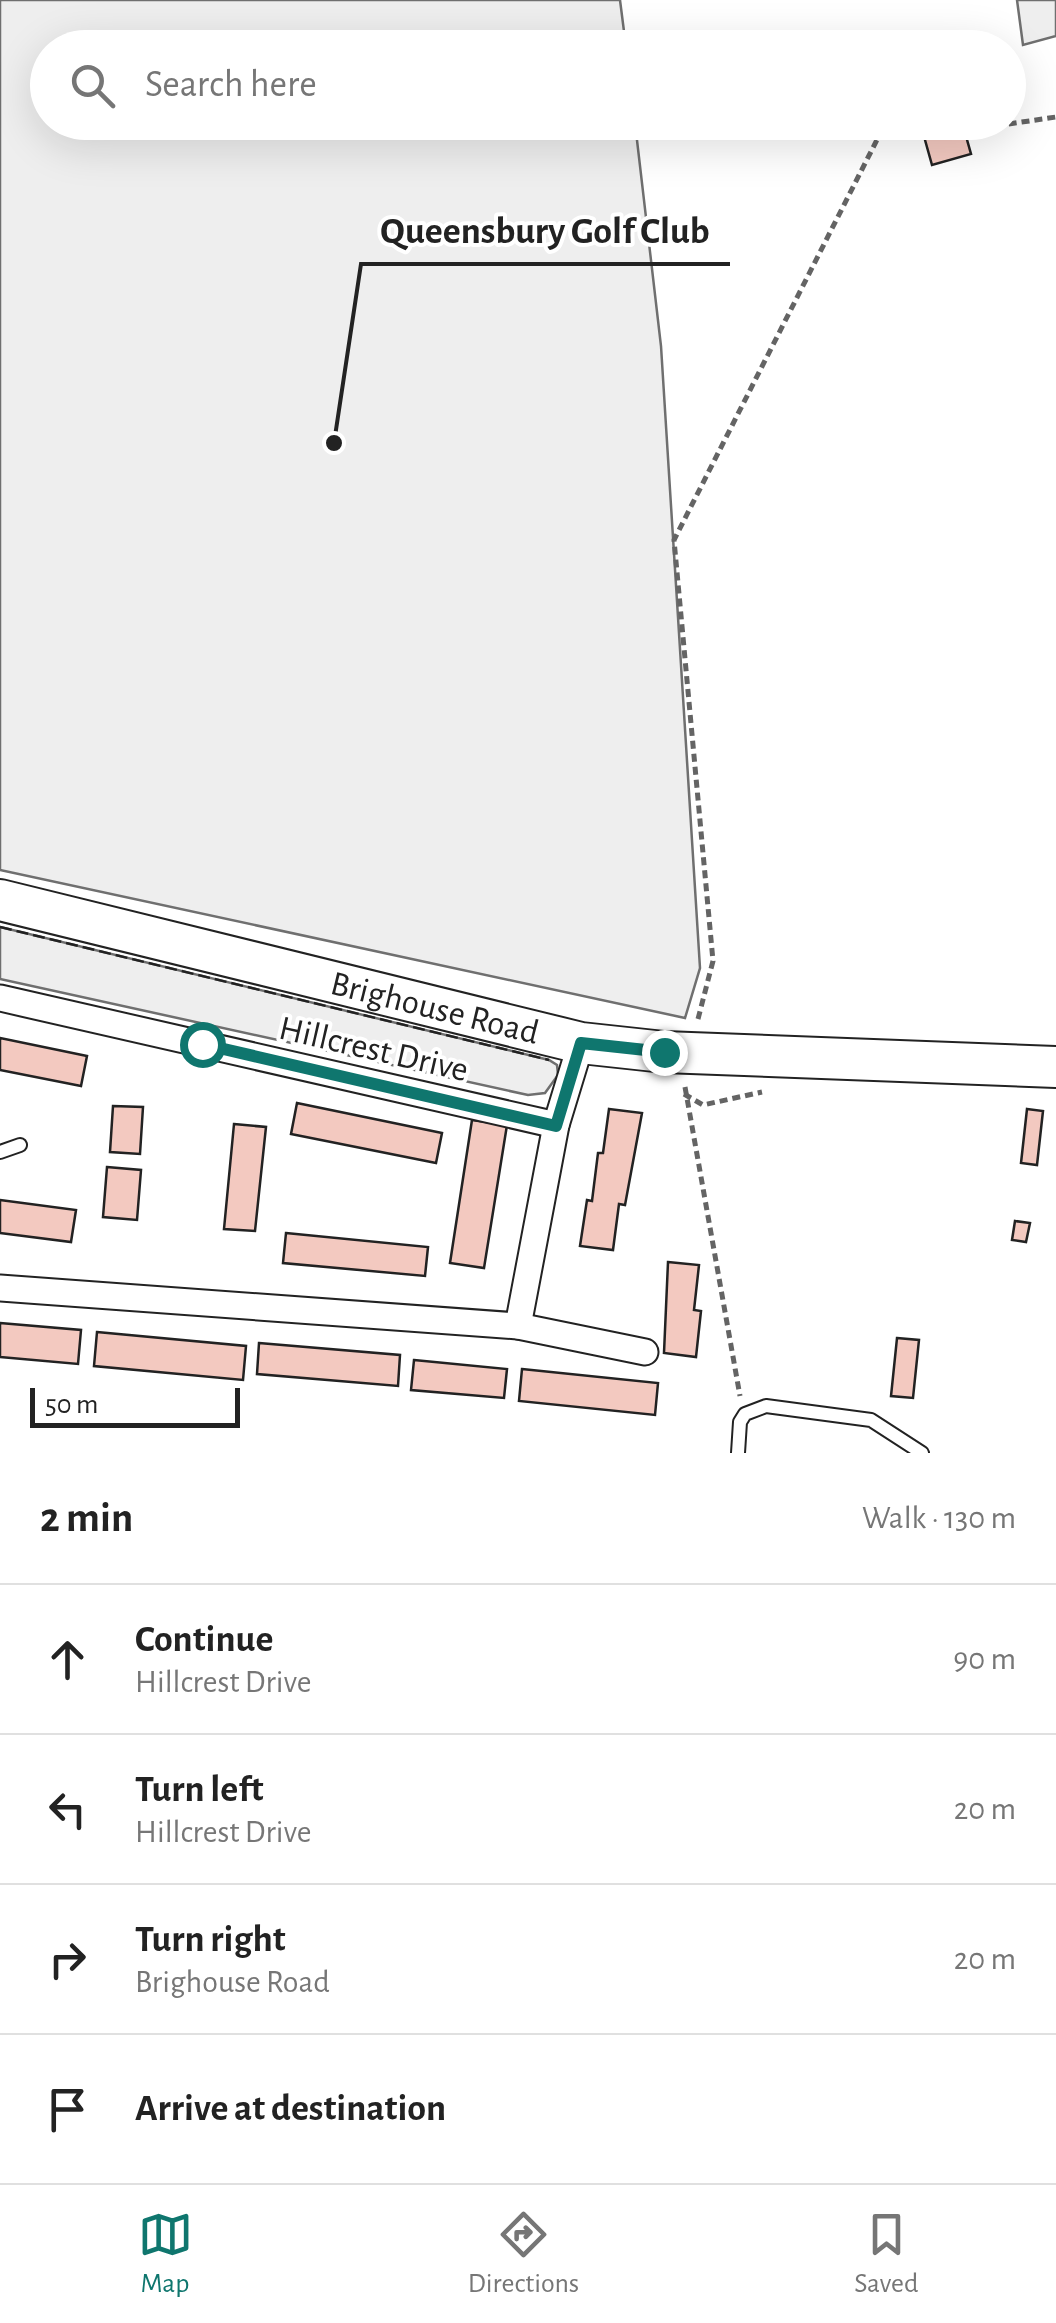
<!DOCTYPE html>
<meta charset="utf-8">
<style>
:root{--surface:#fff;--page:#f6f6f6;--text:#222;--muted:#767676;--line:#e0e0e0;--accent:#0f766e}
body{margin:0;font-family:"Alegreya Sans",sans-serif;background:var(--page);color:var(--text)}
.scale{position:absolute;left:30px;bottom:25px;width:210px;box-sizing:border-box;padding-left:10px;border:5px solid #222;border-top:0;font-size:28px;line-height:35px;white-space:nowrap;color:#222;-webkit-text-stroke:8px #fff;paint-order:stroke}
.stop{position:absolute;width:30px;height:30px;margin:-22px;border:8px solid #0f766e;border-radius:50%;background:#fff}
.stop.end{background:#0f766e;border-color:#fff;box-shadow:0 2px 10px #0008}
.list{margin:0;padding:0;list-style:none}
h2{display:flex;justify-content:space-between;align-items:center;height:130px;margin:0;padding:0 40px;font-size:42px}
h2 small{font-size:32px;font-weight:400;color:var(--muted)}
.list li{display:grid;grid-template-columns:65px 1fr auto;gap:30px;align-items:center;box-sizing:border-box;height:150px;padding:0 40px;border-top:2px solid var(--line)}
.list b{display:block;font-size:38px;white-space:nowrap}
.list p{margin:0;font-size:32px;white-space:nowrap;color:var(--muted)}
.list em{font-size:32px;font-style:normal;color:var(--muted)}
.icon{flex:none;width:55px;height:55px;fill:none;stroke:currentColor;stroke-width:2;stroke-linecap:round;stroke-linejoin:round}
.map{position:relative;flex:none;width:1056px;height:1453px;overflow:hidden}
.search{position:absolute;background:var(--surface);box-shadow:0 10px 40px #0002;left:30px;right:30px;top:30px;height:110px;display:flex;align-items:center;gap:25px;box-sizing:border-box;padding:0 35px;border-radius:55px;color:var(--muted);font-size:38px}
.sheet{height:730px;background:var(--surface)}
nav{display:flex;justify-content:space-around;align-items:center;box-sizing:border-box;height:140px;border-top:2px solid var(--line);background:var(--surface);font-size:28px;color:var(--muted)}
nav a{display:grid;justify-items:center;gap:5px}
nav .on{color:var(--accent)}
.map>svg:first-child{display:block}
.green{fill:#eee;stroke:#6f6f6f;stroke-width:2.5}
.building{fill:#f3c9c0;stroke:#222;stroke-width:2.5}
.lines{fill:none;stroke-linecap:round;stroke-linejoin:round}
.lane-casing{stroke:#222;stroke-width:16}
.street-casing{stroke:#222;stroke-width:29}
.primary-casing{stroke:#222;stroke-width:44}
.path{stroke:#646464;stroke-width:5;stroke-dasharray:8 5;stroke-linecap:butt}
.lane{stroke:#fff;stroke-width:12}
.street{stroke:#fff;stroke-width:25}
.primary{stroke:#fff;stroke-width:40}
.fence{stroke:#222;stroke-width:2.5;stroke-dasharray:12 5;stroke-linecap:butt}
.route{stroke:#0f766e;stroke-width:12}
.labels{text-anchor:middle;stroke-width:8;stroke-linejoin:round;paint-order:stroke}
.street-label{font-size:35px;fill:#222;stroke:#fff}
.leader{fill:none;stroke:#222;stroke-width:4}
.callout-dot{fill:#222;stroke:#fff;stroke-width:4}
.callout-label{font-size:38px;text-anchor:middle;font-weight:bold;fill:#222;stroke:#fff;stroke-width:8;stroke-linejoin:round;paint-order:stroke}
</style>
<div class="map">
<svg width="1056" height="1453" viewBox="0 0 1056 1453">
<rect width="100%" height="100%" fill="#fff"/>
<!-- green -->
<g class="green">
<polygon points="0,0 620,0 626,47 48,48 48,122 635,123 661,346 700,968 685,1018 0,870"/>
<polygon points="1017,0 1056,0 1056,36 1023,45"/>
<polygon points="0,927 549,1060 557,1065 558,1075 545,1093 528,1095 0,979"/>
</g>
<!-- building -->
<g class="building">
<polygon points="920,122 962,122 971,154 932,165"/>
<polygon points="0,1038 87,1056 81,1086 0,1070"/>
<polygon points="297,1103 442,1133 436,1163 291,1134"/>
<polygon points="113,1106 143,1107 140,1154 110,1152"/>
<polygon points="609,1109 642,1113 625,1205 619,1204 613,1250 580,1246 587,1200 592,1201 598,1153 603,1153"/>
<polygon points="1027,1109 1043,1111 1037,1165 1021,1163"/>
<polygon points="472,1120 507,1125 484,1268 450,1263"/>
<polygon points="234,1124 266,1127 255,1231 224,1229"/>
<polygon points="107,1167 141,1170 137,1220 103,1217"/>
<polygon points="0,1200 76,1210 71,1242 0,1233"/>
<polygon points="1015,1221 1030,1223 1026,1242 1012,1240"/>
<polygon points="286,1233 428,1247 425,1276 283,1263"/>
<polygon points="668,1262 699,1265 694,1310 701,1311 696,1357 664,1353"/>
<polygon points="0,1323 81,1330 78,1364 0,1357"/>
<polygon points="97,1332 246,1346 243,1380 94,1366"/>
<polygon points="897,1338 919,1340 913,1398 891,1396"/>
<polygon points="259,1343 400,1355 398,1386 257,1374"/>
<polygon points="414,1360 507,1369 504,1398 411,1390"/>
<polygon points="522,1369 658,1383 655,1415 519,1401"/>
</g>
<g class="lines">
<defs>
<g id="lane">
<polyline points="0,1152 20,1145"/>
<polyline points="738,1453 740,1422 745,1414 766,1406 871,1420 922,1453"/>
</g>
<g id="street">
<polyline points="0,998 556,1125"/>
<polyline points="0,1288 518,1326 645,1352"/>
<polyline points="518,1326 556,1125 581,1043"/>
</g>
<g id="primary">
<path id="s1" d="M 0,900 L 581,1043 L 664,1052 L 1056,1067"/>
</g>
</defs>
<!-- lane casing -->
<use href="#lane" class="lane-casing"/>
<!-- street casing -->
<use href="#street" class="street-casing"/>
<!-- primary casing -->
<use href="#primary" class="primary-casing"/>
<!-- path -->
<g class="path">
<polyline points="987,122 988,127 1056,117"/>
<polyline points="698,1019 713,961 674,540 886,122"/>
<polyline points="685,1087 740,1396"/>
<polyline points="684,1094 703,1105 762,1092"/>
</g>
<!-- lane -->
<use href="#lane" class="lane"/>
<!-- street -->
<use href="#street" class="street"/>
<!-- primary -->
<use href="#primary" class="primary"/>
<!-- fence -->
<polyline class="fence" points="0,927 549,1060"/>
</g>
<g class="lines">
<!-- route -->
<polyline class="route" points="202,1044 556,1126 581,1043 664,1052"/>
</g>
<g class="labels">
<!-- street labels -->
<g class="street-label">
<text dy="12" stroke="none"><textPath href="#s1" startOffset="448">Brighouse Road</textPath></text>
<text transform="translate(374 1048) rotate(13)" y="12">Hillcrest Drive</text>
</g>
</g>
<!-- callouts -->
<path class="leader" d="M334 443L361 264H730"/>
<circle class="callout-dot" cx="334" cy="443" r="10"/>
<g class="callout-label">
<text x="545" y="243">Queensbury Golf Club</text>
</g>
</svg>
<div class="scale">50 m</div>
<div class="stop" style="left:202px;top:1044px"></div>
<div class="stop end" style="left:664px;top:1052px"></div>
<div class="search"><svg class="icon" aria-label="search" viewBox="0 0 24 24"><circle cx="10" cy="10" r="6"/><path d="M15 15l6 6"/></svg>Search here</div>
</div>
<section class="sheet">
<h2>2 min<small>Walk · 130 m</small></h2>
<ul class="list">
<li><svg class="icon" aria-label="ahead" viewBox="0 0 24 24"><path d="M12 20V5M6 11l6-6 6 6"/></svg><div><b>Continue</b><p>Hillcrest Drive</p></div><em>90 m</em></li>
<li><svg class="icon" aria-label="left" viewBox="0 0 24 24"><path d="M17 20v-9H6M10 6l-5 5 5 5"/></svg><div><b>Turn left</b><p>Hillcrest Drive</p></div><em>20 m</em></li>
<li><svg class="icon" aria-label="right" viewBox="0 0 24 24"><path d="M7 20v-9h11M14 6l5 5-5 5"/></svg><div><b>Turn right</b><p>Brighouse Road</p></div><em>20 m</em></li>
<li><svg class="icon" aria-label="arrive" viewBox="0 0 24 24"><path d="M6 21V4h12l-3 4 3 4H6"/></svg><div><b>Arrive at destination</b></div></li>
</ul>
</section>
<nav>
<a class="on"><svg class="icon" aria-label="map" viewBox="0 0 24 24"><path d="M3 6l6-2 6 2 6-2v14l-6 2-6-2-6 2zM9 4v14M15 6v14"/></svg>Map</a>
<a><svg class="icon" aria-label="directions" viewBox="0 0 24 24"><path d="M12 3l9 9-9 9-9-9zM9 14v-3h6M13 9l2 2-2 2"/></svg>Directions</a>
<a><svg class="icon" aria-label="saved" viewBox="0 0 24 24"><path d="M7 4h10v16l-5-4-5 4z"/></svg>Saved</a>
</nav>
